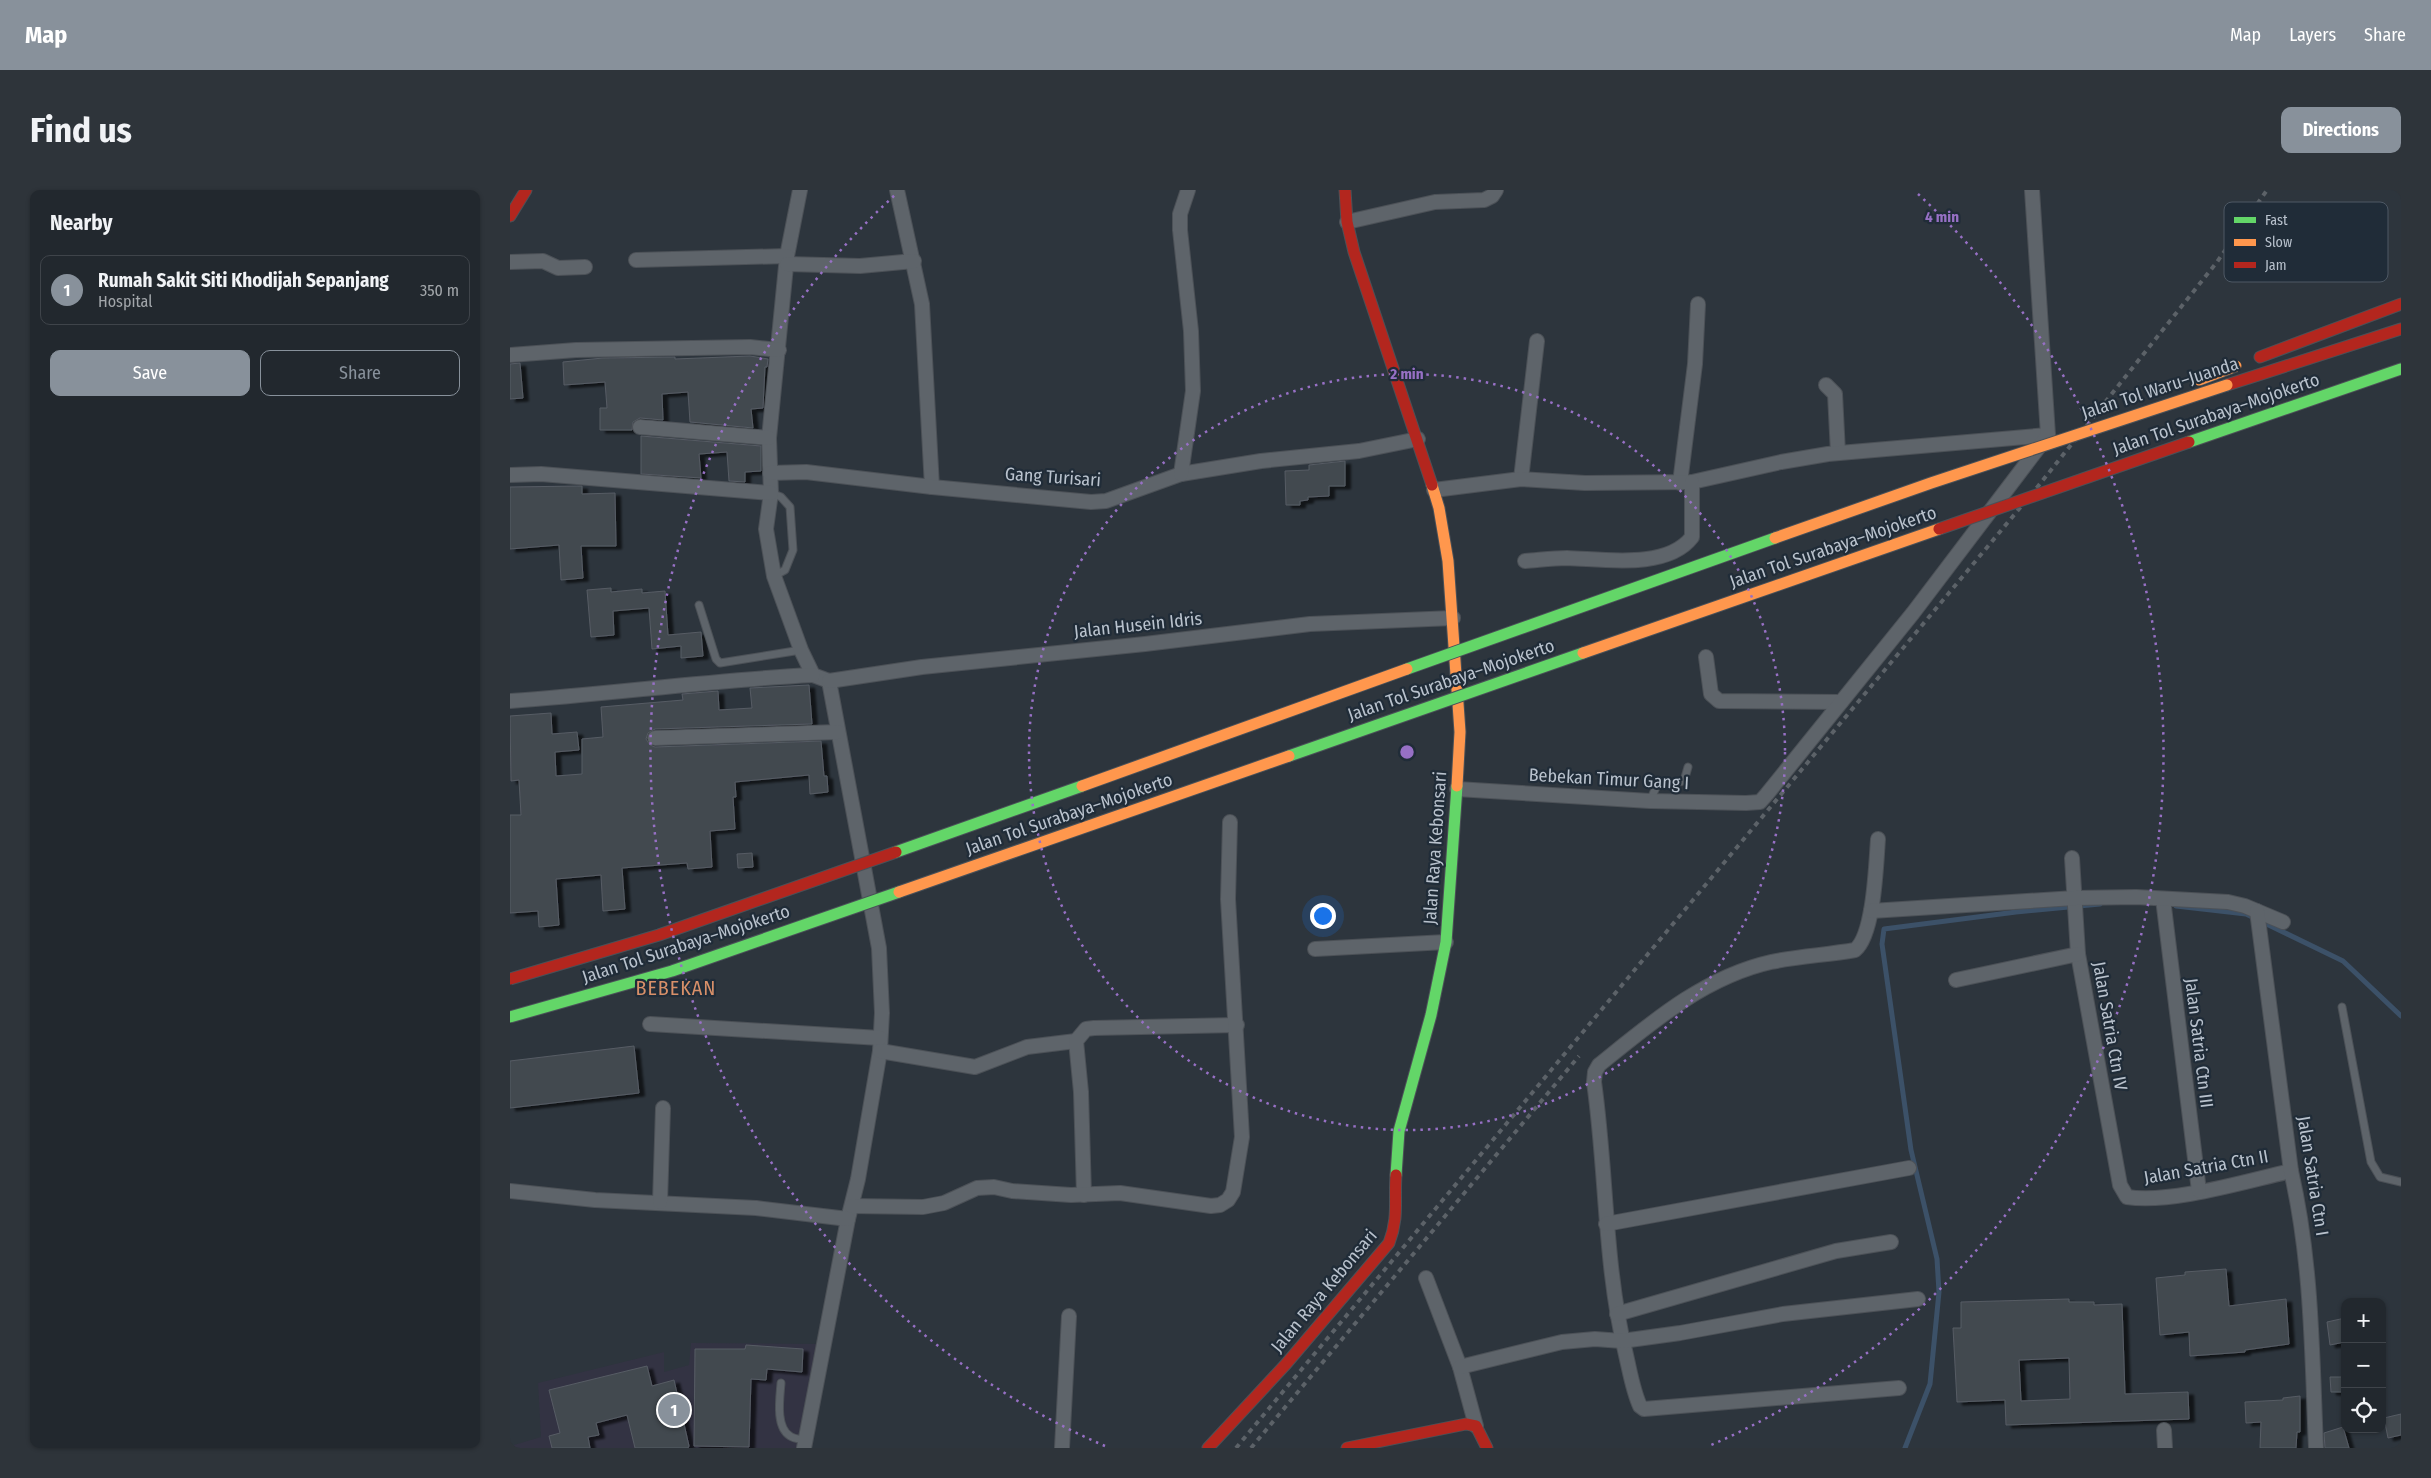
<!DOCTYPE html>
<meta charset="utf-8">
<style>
:root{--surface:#22282e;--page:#2e343a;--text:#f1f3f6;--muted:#a2a6aa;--line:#3f444a;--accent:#88919b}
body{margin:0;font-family:"Fira Sans Condensed",sans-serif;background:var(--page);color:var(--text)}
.controls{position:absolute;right:15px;bottom:15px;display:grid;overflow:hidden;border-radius:10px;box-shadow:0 1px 4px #0004}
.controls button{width:45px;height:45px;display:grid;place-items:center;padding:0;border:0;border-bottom:1px solid var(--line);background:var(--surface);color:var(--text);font:25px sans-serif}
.you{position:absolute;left:812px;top:725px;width:18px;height:18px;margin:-12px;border:4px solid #fff;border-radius:50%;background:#1a73e8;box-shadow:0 0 0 8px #1a73e833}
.badge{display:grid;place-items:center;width:32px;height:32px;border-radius:50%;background:var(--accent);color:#fff;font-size:16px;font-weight:700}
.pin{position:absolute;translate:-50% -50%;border:2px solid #fff;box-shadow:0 1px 5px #0006}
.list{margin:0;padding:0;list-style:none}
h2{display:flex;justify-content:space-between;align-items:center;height:65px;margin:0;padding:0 20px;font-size:21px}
h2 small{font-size:16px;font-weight:400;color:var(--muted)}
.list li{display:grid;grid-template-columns:32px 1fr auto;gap:15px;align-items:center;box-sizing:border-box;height:70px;margin:0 10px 10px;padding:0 10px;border:1px solid var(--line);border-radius:10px}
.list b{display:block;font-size:19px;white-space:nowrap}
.list p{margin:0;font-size:16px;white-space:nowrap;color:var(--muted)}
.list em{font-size:16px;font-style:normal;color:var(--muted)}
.actions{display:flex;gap:10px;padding:15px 20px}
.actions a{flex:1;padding:11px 0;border:1px solid var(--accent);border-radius:10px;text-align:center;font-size:18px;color:var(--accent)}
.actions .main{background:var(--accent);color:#fff}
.icon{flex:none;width:28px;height:28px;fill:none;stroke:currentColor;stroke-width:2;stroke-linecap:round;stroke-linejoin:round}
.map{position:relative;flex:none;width:1891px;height:1258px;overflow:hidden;border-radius:10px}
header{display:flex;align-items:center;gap:30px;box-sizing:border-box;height:70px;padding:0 25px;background:var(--accent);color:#fff}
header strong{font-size:24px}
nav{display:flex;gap:28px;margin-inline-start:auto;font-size:18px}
.intro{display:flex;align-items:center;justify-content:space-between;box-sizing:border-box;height:120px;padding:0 30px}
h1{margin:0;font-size:35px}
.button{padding:12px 22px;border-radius:10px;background:var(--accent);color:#fff;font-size:18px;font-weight:700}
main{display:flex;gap:30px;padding:0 30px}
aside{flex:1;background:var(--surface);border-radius:10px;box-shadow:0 1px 4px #0004}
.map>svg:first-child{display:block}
.medical{fill:#333343}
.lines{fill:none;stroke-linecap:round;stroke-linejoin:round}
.stream{stroke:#3c5168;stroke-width:5}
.building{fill:#434950;stroke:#565c64;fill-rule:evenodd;filter:url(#shadow)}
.lane-casing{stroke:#4c5157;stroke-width:9}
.street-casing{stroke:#4c5157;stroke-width:16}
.fast-casing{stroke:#4c5157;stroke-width:13}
.slow-casing{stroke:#4c5157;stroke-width:13}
.jam-casing{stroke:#4c5157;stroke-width:13}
.lane{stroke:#5e646a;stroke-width:7}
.street{stroke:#5e646a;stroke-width:14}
.fast{stroke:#63d668;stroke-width:11}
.slow{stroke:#ff974d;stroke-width:11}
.jam{stroke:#b3261e;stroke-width:11}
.rail{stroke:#5c6268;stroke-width:4;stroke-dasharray:5 5;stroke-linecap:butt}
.fast-bridge-casing{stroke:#4a5158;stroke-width:13;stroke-linecap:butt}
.slow-bridge-casing{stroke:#4a5158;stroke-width:13;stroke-linecap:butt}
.jam-bridge-casing{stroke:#4a5158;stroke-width:13;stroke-linecap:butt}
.fast-bridge{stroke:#63d668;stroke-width:11}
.slow-bridge{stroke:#ff974d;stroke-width:11}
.jam-bridge{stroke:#b3261e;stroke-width:11}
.ring{fill:none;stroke:#9770c5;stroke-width:2.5;stroke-dasharray:2.5 5}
.labels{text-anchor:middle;stroke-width:4.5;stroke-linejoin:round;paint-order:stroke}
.street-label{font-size:18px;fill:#b9c2cd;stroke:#202c38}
.quarter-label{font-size:20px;letter-spacing:1px;fill:#d89069;stroke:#202c38}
.key{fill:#202c38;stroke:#4e5965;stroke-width:1}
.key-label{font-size:14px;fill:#b9c2cd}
.centre{fill:#9770c5;stroke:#202c38;stroke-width:2.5}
.ring-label{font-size:15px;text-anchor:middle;font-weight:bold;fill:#9770c5;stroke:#202c38;stroke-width:4.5;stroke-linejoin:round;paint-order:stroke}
</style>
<header>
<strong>Map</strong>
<nav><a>Map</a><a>Layers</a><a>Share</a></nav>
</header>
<div class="intro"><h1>Find us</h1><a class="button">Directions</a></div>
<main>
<aside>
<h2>Nearby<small></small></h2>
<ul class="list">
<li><span class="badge">1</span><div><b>Rumah Sakit Siti Khodijah Sepanjang</b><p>Hospital</p></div><em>350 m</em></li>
</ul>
<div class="actions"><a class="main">Save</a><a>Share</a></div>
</aside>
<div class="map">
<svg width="1891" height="1258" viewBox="0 0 1891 1258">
<defs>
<filter id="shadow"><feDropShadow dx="5.5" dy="3" stdDeviation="1" flood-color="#0009"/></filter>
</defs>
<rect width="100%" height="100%" fill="#2d353d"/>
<!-- medical -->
<polygon class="medical" points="181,1153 310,1154 290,1258 4,1258 4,1255 31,1247 28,1193 154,1162 154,1182 179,1175"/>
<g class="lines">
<!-- stream -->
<g class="stream">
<polyline points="1666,716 1736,724 1833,771 1891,826"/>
<polyline points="1395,1258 1420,1194 1429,1102 1427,1069 1401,960 1372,754 1374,739 1506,722 1590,714"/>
</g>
</g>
<!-- building -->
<g class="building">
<polygon points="240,166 258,169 257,177 255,177 253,218 241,219 243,238 180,232 178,202 152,204 153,230 130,228 123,232 122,240 90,240 90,218 97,218 95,192 54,195 53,172 93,168 165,167 165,169"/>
<polygon points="10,173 13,208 0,209 0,174"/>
<polygon points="131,246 251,256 251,281 235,282 235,292 219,291 217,262 189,264 191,288 131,284"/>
<polygon points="835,271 835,296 819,296 819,306 798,307 798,310 790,311 790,315 776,315 775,281 799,280 799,275"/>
<polygon points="69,296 72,296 72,304 105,303 106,356 71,356 73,388 51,390 49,355 0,359 0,297"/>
<polygon points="101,398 101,402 132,399 132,403 155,401 158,445 191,442 193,466 171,468 171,456 142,459 139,418 103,421 104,445 81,447 77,400"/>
<polygon points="299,495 302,534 145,539 138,543 136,549 140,555 145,557 311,551 314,586 317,586 318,602 300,604 299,585 225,592 226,607 223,607 225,639 200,641 202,677 178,679 177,673 112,678 115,719 93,721 91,685 46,689 49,735 29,737 28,721 0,723 0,625 11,625 9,590 1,591 0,526 41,523 42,544 67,542 69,560 45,562 46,586 72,584 72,549 93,547 91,517 173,510 172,504 208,501 209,520 242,518 240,498"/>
<polygon points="242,663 243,677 228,678 227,664"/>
<polygon points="124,856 129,903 0,918 0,871"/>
<polygon points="1716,1079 1719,1116 1776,1109 1779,1154 1735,1160 1735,1162 1680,1166 1679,1142 1650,1145 1646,1088 1675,1085 1675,1082"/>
<path d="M 1559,1109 L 1559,1112 L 1584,1112 L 1584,1115 L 1612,1114 L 1615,1204 L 1678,1202 L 1679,1229 L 1496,1235 L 1495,1210 L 1447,1212 L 1443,1138 L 1451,1138 L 1451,1112 ZM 1559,1168 L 1560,1209 L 1511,1211 L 1509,1170 Z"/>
<polygon points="1835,1128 1835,1152 1820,1155 1817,1132"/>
<polygon points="236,1155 293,1159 292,1182 257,1179 256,1190 241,1189 239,1257 184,1256 185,1159 235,1159"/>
<polygon points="137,1176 142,1196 164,1190 179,1256 178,1258 125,1258 117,1225 86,1233 89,1245 78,1247 80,1258 42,1258 39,1246 50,1243 39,1200"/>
<polygon points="1820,1187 1835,1187 1835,1202 1821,1202"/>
<polygon points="1790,1206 1790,1242 1787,1242 1786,1258 1750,1258 1751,1232 1736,1233 1735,1212 1773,1210 1773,1208"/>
<polygon points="1891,1224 1891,1245 1878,1248 1874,1228"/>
<polygon points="1833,1237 1839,1258 1815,1258 1814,1243"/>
</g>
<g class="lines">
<defs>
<g id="lane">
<polyline points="261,303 271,307 280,317 283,360 275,380 264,386"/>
<polyline points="189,415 206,469 210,473 291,460"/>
<polyline points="1140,611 1147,595 1174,591 1178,577"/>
<polyline points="1832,817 1861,972 1870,987 1891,992"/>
<path d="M 271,1193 C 270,1207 265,1237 280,1246 C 284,1249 290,1249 295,1250"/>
</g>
<g id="street">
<polyline points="290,0 277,66 259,248 261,303 256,339 264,386 291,460 303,485 319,491 369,758 372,823 370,861 348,989 338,1029 294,1258"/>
<polyline points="387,0 412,114 422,297"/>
<polyline points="837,32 925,12 974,10 982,6 986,0"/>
<polyline points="126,70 277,66"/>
<polyline points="0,72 33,71 48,78 75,77"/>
<polyline points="277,74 350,76 404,71"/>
<polyline points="0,165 66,160 240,157 269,160"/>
<polyline points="1316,195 1325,204 1328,263"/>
<polyline points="130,237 259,248"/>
<polyline points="260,283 296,282 422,297 581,312 596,311 671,284 751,271 849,261 908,249"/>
<polyline points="671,284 683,201 681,141 670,40 670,24 678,0"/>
<polyline points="0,285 31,284 261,303"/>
<polyline points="1011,289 1027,151"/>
<polyline points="1170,293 1185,174 1188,114"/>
<polyline points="924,300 1011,289 1075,293 1182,292 1271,272 1318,264 1538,245"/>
<path d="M 1015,371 C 1029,370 1043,368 1057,368 C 1093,369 1157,380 1182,347 L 1182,292"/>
<polyline points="1196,467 1201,504 1209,511 1331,512"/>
<polyline points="319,491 412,477 635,454 800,434 943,428"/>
<path d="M 0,511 C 101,504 202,490 303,485"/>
<polyline points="145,548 328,542"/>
<polyline points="947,599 1140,611 1236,613 1250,612 1257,604 1403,423 1538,245 1522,0"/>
<path d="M 1368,649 C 1366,675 1364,745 1345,760 C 1317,765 1289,766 1261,772 C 1194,787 1141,833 1089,875 L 1085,882 L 1084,892 C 1097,983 1094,1075 1116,1165 C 1120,1182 1123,1201 1130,1216 L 1134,1219 L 1389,1198"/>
<path d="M 1562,668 L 1568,764 L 1610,995 L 1617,1007 C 1661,1014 1736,991 1781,981"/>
<polyline points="1653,709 1689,1001"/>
<polyline points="1361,721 1565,708 1626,707 1718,712 1735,716 1773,732"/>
<path d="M 1747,721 L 1781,981 C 1802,1072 1802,1165 1806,1258"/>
<polyline points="805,759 936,752"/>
<polyline points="1446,790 1568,764"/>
<polyline points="140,834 370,848"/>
<polyline points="370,861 465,877 517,857 566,851"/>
<polyline points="0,1001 85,1010 246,1018 338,1029"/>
<polyline points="574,1005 571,902 566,851 576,839 584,838 727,835"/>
<polyline points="150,1012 153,918"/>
<polyline points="342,1016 413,1017 434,1013 467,998 484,997 502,1001 561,1005 610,1003 701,1016 710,1015 718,1010 723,1002 732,947 718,709 720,632"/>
<polyline points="1096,1034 1399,978"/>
<polyline points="916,1088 950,1177 966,1236"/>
<polyline points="1107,1124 1326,1061 1381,1052"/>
<polyline points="950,1177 1052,1152 1085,1149 1112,1151 1170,1143 1273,1124 1408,1109"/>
<polyline points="1654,1240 1655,1258"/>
<polyline points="552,1258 559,1126"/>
</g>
<g id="fast">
<polyline points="1679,252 1891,179"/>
<polyline points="886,985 889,941 921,825 936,752 947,596"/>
</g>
<polyline id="slow" points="922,295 929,318 938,371 950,542 947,596"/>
<g id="jam">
<polyline points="835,0 837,32 844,62 922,295"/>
<polyline points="0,26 16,0"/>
<polyline points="1750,167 1891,114"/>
<polyline points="1717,195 1891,139"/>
<path d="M 698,1258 L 776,1174 L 879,1053 C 889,1027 884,1011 886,985"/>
<polyline points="837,1258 956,1234 966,1236 977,1258"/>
</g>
</defs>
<!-- lane casing -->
<use href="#lane" class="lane-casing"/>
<!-- street casing -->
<use href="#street" class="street-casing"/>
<!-- fast casing -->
<use href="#fast" class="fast-casing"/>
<!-- slow casing -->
<use href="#slow" class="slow-casing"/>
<!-- jam casing -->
<use href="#jam" class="jam-casing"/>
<!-- lane -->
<use href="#lane" class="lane"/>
<!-- street -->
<use href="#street" class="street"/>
<!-- fast -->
<use href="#fast" class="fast"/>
<!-- slow -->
<use href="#slow" class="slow"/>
<!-- jam -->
<use href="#jam" class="jam"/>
<!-- rail -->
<g class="rail">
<polyline points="726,1258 1529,295 1707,72 1757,0"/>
<polyline points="741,1258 1069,866"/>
</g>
<defs>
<g id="fast-bridge">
<polyline points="897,479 1265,348"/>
<polyline points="779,566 1073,463"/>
<polyline points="386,662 572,596"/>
<polyline points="0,827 162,781 389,702"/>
</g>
<g id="slow-bridge">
<polyline points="1689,190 1726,176"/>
<polyline points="1265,348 1421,293 1717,195"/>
<polyline points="1073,463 1429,339"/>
<polyline points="572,596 897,479"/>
<polyline points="389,702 779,566"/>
</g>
<g id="jam-bridge">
<polyline points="1429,339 1679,252"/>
<polyline points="0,789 149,745 386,662"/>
</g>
</defs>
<!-- fast-bridge casing -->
<use href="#fast-bridge" class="fast-bridge-casing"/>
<!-- slow-bridge casing -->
<use href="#slow-bridge" class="slow-bridge-casing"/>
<!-- jam-bridge casing -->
<use href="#jam-bridge" class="jam-bridge-casing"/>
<!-- fast-bridge -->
<use href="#fast-bridge" class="fast-bridge"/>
<!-- slow-bridge -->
<use href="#slow-bridge" class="slow-bridge"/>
<!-- jam-bridge -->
<use href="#jam-bridge" class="jam-bridge"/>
</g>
<!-- distance rings -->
<g class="ring">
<circle cx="897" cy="562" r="378"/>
<path d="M595 1256A757 757 0 0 1 386 4M1408 4A757 757 0 0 1 1199 1256"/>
</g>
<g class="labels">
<!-- street labels -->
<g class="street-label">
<text transform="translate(1650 198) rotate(-18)" y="6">Jalan Tol Waru–Juanda</text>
<text transform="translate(1706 224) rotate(-19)" y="6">Jalan Tol Surabaya–Mojokerto</text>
<text transform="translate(543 287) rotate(4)" y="6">Gang Turisari</text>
<text transform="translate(1323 357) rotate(-19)" y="6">Jalan Tol Surabaya–Mojokerto</text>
<text transform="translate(628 435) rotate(-6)" y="6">Jalan Husein Idris</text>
<text transform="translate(941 490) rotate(-19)" y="6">Jalan Tol Surabaya–Mojokerto</text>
<text transform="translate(1099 589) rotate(3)" y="6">Bebekan Timur Gang I</text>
<text transform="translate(559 624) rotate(-19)" y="6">Jalan Tol Surabaya–Mojokerto</text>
<text transform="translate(925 658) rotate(-86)" y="6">Jalan Raya Kebonsari</text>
<text transform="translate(176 754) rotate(-18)" y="6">Jalan Tol Surabaya–Mojokerto</text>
<text transform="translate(1600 836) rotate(80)" y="6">Jalan Satria Ctn IV</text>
<text transform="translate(1689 853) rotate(83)" y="6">Jalan Satria Ctn III</text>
<text transform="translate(1696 977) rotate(-10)" y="6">Jalan Satria Ctn II</text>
<text transform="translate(1803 986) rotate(81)" y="6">Jalan Satria Ctn I</text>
<text transform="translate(814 1101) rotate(-50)" y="6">Jalan Raya Kebonsari</text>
</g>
<!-- quarter labels -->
<g class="quarter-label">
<text x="166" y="805">BEBEKAN</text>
</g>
</g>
<!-- legend -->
<rect x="1714" y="12" width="164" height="80" rx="8" class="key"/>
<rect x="1724" y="27" width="22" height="6" fill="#63d668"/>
<rect x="1724" y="49" width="22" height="7" fill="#ff974d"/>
<rect x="1724" y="72" width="22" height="6" fill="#b3261e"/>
<g class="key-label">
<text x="1755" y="35">Fast</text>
<text x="1755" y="57">Slow</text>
<text x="1755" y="80">Jam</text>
</g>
<circle cx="897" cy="562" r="8" class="centre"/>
<g class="ring-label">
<text x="1432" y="32">4 min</text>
<text x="897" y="189">2 min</text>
</g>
</svg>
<div class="controls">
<button>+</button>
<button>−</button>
<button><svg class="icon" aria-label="locate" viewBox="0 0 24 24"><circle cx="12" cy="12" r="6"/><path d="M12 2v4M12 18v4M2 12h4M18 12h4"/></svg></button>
</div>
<div class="you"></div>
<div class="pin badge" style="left:164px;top:1220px">1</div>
</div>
</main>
